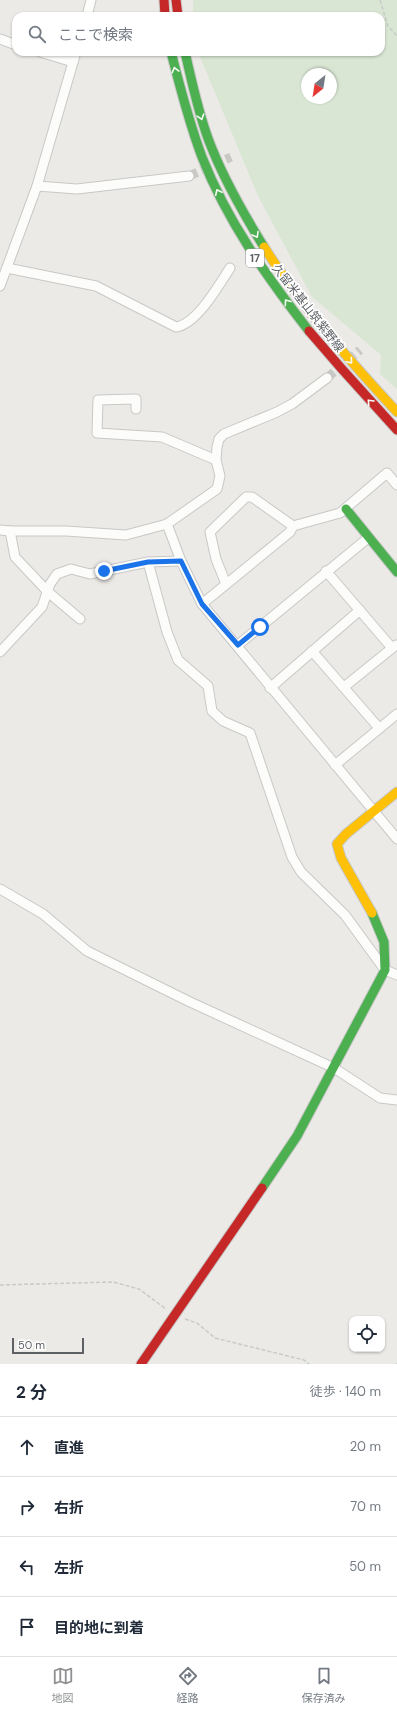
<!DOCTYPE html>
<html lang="ja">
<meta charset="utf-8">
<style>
:root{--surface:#fff;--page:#f6f6f7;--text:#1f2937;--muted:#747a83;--line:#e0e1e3;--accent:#8f9192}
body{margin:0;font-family:"DM Sans","Noto Sans JP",sans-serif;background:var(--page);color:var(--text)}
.controls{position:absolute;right:12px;bottom:12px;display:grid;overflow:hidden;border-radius:8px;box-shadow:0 1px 3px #0004}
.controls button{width:36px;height:36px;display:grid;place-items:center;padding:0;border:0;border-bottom:1px solid var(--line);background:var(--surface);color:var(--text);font:20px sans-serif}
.compass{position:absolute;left:301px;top:68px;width:36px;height:36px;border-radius:50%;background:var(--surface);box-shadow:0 1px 3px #0004;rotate:210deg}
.scale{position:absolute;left:12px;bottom:10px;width:72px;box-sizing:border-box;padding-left:4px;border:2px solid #5d6164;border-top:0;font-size:11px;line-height:14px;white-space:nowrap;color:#5d6164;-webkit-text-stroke:3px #fff;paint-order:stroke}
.stop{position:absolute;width:12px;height:12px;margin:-9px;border:3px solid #1a73e8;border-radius:50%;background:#fff}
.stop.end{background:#1a73e8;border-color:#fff;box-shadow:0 1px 4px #0008}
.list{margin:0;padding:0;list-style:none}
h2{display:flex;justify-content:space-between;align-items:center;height:52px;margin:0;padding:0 16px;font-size:17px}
h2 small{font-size:13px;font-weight:400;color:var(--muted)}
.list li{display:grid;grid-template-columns:26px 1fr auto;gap:12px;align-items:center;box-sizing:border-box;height:60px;padding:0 16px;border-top:1px solid var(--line)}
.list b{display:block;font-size:15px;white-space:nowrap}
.list em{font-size:13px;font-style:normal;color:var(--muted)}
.icon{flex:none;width:22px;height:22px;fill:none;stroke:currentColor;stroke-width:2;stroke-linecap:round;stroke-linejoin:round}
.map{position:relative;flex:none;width:397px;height:1364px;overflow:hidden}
.search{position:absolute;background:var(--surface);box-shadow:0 1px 3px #0004;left:12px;right:12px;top:12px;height:44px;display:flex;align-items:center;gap:10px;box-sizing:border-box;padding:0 14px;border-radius:12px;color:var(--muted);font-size:15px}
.sheet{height:292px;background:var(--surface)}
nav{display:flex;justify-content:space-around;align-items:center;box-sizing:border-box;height:56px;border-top:1px solid var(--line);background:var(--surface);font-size:11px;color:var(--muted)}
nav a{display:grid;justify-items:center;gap:2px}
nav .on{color:var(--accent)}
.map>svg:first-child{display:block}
.green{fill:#d9e6d4;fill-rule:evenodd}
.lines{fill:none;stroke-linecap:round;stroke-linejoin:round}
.street-tunnel{stroke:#c8c8c6;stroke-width:9;stroke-dasharray:9 4.5;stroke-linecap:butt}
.street-casing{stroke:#c8c8c7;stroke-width:11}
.fast-casing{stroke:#c6c7c6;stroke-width:11}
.slow-casing{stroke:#c6c7c6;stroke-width:11}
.jam-casing{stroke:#c6c7c6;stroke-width:11}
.path{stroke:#c7cbc9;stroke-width:1.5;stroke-dasharray:4 2;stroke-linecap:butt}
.street{stroke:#fcfcfb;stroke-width:9}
.fast{stroke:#4caf50;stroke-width:9}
.slow{stroke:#ffc107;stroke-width:9}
.jam{stroke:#c62828;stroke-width:9}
.oneway{stroke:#f6fbf6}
.route{stroke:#1a73e8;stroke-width:5}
.labels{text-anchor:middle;stroke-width:3.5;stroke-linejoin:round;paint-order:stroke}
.shield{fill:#fff;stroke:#8e9092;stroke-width:1}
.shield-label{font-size:11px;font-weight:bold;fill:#5d6164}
.street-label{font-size:12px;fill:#5d6164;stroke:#fff}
</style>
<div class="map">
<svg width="397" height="1364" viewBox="0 0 397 1364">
<rect width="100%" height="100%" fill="#eceae7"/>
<!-- green -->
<path class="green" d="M 193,0 L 397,0 L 397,389 L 380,374 L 381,355 L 312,297 L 258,196 L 198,52 L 381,52 L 381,16 L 193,16 ZM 307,74 L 331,74 L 331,98 L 307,98 Z"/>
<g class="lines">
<!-- street-tunnel -->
<g class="street-tunnel">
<polyline points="189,176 231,157"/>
<polyline points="327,378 360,350"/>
</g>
<defs>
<g id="street">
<polyline points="87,16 91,0"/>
<polyline points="0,39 16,45"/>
<polyline points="40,52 73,62"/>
<polyline points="37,186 77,189 189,176"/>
<path d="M 7,268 L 96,286 L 176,327 C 197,324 219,285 230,268"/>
<polyline points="0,286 37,186 76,52"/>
<polyline points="136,409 136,399 98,400 97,433 162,437 216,460"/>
<polyline points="167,524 181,561 202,604 397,839"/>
<polyline points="0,530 10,531 66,531 126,535 167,524 217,489 220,476 216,460 217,447 219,439 224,434 277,412 292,404 327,378"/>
<polyline points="10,531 15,557 48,592 80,619"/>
<polyline points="148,562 167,632 178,660 208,686 212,711 223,721 250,733 292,857 301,872 345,915 385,970 397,975"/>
<polyline points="326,571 392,648"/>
<polyline points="226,584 216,559 210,532 246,497 252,497 293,526"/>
<polyline points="202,604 290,532 293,526 340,513 387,473 397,485"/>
<polyline points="238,645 368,538"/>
<polyline points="312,651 379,728"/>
<polyline points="0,652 42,607 50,584 57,574 71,569 90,574 148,562 181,561"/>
<polyline points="344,687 396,645"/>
<polyline points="270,688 360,610"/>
<polyline points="335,765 397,714"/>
<polyline points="0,889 43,914 87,951 188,1001 334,1068 380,1098 397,1100"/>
</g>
<g id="fast">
<path d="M 171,52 C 180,87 189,123 202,157 C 227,221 267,277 309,331"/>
<path d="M 185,52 C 192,82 198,112 209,141 C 223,178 243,213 264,247"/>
<polyline points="346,509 397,572"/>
<polyline points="262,1188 297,1136 385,970 384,942 372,913"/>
</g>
<g id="slow">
<path d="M 264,247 C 302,307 349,360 397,412"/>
<polyline points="372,913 341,858 337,844 346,834 397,792"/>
</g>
<g id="jam">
<polyline points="164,0 165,16"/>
<polyline points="176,0 178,16"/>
<polyline points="309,331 341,368 397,430"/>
<polyline points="141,1364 262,1188"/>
</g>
</defs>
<!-- street casing -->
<use href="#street" class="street-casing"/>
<!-- fast casing -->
<use href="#fast" class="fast-casing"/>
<!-- slow casing -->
<use href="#slow" class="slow-casing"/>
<!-- jam casing -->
<use href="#jam" class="jam-casing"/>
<!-- path -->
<g class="path">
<polyline points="380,0 388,26 397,36"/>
<polyline points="0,1285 113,1282 139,1289 166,1309"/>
<polyline points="185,1319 197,1323 215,1338 304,1360 309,1364"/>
<polyline points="396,1364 397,1364"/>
</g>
<!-- street -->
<use href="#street" class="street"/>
<!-- fast -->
<use href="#fast" class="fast"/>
<!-- slow -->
<use href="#slow" class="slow"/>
<!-- jam -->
<use href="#jam" class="jam"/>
</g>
<!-- one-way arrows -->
<defs><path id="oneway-chevron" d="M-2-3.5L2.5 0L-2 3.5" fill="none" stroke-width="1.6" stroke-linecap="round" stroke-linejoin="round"/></defs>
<g class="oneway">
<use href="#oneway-chevron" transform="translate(175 70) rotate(-104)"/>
<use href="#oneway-chevron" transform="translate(201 117) rotate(72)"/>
<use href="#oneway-chevron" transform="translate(218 192) rotate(-115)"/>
<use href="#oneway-chevron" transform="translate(256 235) rotate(60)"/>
<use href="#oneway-chevron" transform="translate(287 302) rotate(-126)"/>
<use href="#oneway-chevron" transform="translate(350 361) rotate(49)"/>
<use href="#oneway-chevron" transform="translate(370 402) rotate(-133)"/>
</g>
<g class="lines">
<!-- route -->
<polyline class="route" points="104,571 148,562 181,561 202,604 238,645 260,627"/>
</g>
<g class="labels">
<!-- shield labels -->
<rect class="shield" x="246" y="249" width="18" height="18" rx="3"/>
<g class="shield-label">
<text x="255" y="262">17</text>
</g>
<!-- street labels -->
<g class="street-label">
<text transform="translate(308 308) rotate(52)" y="4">久留米基山筑紫野線</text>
</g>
</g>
</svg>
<div class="controls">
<button><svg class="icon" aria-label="locate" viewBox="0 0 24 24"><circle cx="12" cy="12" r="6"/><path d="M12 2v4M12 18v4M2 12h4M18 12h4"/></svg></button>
</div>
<svg class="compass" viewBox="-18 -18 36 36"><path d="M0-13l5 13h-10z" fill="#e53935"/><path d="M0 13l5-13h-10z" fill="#747a83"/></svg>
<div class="scale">50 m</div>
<div class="stop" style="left:260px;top:627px"></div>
<div class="stop end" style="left:104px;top:571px"></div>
<div class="search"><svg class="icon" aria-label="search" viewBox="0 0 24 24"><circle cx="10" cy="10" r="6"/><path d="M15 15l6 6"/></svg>ここで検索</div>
</div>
<section class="sheet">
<h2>2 分<small>徒歩 · 140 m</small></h2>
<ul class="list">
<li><svg class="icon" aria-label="ahead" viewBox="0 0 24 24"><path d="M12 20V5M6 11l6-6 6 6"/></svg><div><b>直進</b></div><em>20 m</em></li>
<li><svg class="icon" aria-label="right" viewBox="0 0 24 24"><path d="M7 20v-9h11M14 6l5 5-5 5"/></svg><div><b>右折</b></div><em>70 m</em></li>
<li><svg class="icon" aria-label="left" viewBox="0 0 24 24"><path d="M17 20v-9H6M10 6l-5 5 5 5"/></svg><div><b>左折</b></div><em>50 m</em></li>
<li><svg class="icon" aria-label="arrive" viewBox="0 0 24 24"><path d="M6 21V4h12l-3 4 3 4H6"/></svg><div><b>目的地に到着</b></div></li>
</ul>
</section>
<nav>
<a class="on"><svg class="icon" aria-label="map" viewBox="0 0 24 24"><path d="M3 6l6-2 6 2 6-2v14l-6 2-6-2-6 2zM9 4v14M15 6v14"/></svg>地図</a>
<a><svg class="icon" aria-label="directions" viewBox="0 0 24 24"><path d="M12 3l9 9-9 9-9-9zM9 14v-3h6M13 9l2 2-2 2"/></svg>経路</a>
<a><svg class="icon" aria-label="saved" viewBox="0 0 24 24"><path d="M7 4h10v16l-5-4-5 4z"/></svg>保存済み</a>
</nav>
